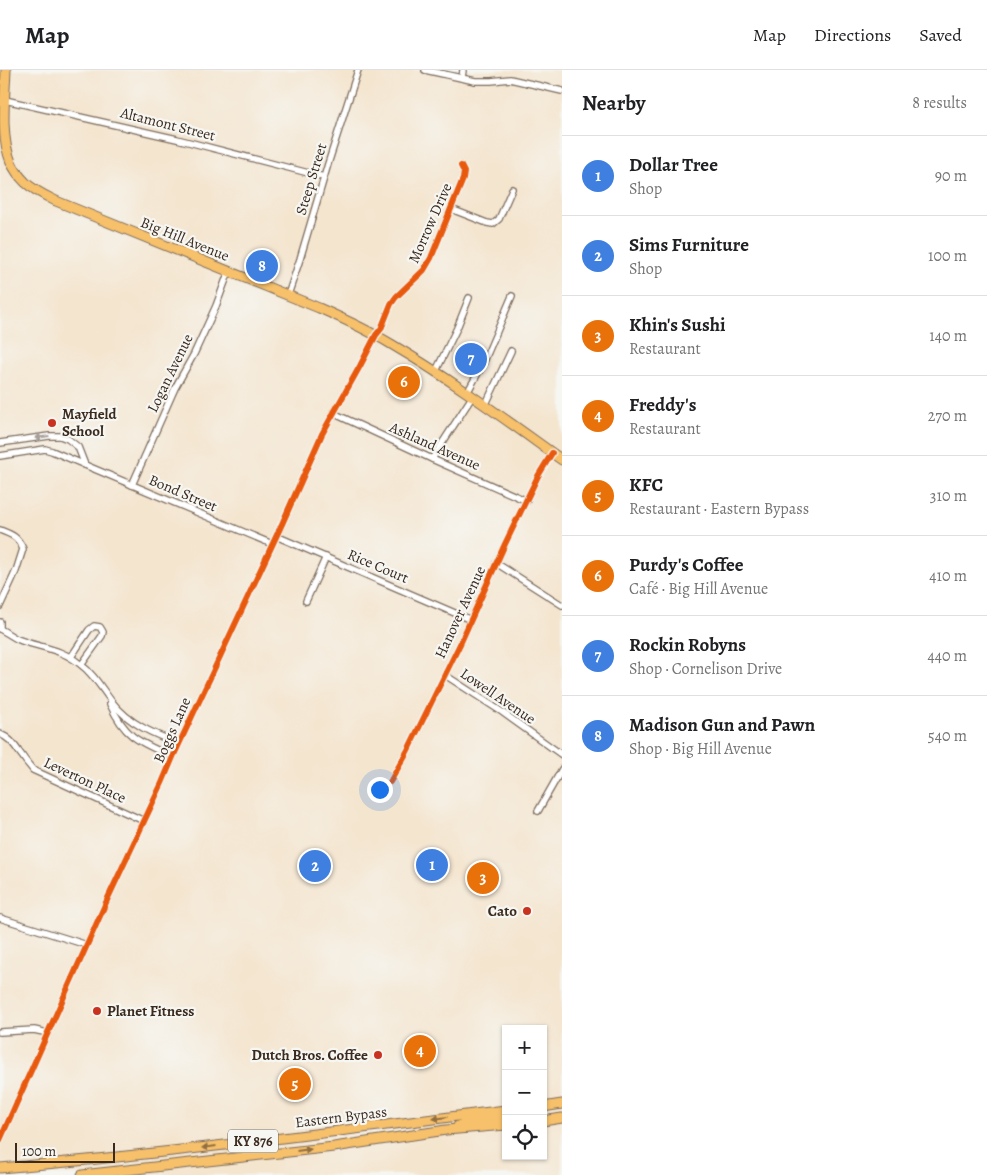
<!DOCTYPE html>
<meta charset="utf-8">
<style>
:root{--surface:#fff;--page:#f6f6f6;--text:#202124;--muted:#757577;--line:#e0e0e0;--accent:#1a73e8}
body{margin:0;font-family:Alegreya,serif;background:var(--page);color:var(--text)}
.controls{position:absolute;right:15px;bottom:15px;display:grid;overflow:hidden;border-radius:0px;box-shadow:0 1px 4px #0004}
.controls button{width:45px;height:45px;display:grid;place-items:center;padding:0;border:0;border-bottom:1px solid var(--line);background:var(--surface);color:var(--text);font:25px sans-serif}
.scale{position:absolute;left:15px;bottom:12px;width:100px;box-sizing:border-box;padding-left:5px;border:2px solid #3b2a1e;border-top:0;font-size:14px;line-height:18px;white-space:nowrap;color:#3b2a1e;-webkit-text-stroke:4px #f6f6f2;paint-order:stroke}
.you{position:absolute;left:379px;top:719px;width:18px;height:18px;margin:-12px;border:4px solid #fff;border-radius:50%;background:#1a73e8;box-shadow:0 0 0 8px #1a73e833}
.badge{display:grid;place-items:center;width:32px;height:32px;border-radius:50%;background:var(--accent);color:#fff;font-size:16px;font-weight:700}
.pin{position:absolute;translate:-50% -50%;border:2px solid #fff;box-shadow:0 1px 5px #0006}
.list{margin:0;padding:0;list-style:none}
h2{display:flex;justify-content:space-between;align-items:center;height:65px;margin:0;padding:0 20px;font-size:21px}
h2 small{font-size:16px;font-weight:400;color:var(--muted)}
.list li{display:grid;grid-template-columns:32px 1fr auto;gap:15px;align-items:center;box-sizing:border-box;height:80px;padding:0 20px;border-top:1px solid var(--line)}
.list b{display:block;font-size:19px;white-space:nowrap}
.list p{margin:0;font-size:16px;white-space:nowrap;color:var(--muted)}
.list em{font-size:16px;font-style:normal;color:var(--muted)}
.icon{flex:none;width:28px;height:28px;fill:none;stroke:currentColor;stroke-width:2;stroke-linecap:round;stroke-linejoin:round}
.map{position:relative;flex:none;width:562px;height:1105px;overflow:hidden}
header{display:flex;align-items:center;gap:30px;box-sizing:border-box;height:70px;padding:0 25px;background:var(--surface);border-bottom:1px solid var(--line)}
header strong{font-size:24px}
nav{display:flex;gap:28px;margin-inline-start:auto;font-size:18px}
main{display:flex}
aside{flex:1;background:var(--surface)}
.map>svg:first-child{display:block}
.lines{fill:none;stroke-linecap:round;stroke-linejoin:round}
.minor-casing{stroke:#7c6b5c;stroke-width:8}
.primary-casing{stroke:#7c6b5c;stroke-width:11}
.minor{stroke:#fff;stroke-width:5.5}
.primary{stroke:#f7c06b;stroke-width:9}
.cycleway-casing{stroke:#f6f6f2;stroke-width:9}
.cycleway{stroke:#e8590c;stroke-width:6}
.oneway{fill:#a79f9a}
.oneway2{fill:#906e41}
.poi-dot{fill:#c8321e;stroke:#f6f6f2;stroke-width:2}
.labels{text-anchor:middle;stroke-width:4.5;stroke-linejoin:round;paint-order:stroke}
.shield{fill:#f6f6f2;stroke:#73675e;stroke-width:1}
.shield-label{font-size:14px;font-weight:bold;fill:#3b2a1e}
.street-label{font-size:15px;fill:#3b2a1e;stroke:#f6f6f2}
.poi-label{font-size:15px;font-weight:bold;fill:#3b2a1e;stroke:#f6f6f2;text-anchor:start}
</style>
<header>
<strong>Map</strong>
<nav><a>Map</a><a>Directions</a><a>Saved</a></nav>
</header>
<main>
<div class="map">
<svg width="562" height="1105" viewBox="0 0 562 1105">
<rect width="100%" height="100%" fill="#f6f6f2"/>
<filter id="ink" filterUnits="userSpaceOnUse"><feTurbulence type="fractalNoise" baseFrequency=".02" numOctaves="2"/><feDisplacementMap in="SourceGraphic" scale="10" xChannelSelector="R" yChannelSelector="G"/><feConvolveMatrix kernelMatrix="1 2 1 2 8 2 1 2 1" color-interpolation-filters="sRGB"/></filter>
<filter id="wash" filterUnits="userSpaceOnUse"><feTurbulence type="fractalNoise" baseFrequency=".0096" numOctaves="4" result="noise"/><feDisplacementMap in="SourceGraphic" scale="20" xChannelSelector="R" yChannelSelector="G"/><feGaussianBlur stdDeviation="1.12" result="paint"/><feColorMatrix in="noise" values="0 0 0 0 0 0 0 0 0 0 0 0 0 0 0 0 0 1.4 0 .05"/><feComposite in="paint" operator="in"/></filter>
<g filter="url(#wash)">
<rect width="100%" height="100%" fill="#f4e5cf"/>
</g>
<g filter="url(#ink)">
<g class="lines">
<defs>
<g id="minor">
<polyline points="425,0 475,11 491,11 510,9 562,21"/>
<polyline points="462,8 463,0"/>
<polyline points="5,30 177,69 324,107"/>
<polyline points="451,139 487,153 493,154 499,149 512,119"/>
<polyline points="288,225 300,189 328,94 358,0"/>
<polyline points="436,301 457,258 469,228"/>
<polyline points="467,323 483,294 512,226"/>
<polyline points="485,336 511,281"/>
<polyline points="333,343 432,389 527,431"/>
<polyline points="0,373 49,366 60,366 68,369 78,377 85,395 52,381 45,379 0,386"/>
<polyline points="432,389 472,327"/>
<polyline points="85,395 272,474"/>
<polyline points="132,415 175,318 194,284 216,236 229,201"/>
<path d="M 0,460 C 13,465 18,467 23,479 L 16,501 L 0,536"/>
<polyline points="276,466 471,550"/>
<polyline points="496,493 562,535"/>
<polyline points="306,531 326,487"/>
<polyline points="0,552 0,559"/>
<path d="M 0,559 C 6,562 11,566 17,569 C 39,578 61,578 80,594 C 94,604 102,619 112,632 C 129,654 154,664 179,674"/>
<polyline points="71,587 89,560 94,556 100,557 103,562 102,566 82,594"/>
<polyline points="445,605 502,642 562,685"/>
<path d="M 110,634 C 126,669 140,672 173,687"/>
<path d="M 0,664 C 12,669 15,677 23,687 C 26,692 30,696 33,700 L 144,751"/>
<polyline points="390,712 408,680 460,574 505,474 538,406 552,383"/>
<polyline points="538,741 562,699"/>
<polyline points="0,848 87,875"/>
<polyline points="0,962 34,960 48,963"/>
<polyline points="0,1070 108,828 162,713 173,687 282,454 322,364 360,296 376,265 381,259 391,234 396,227 424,200 431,188 463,109 464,102 461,96"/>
</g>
<g id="primary">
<path d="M 6,0 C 5,27 0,66 11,92 C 14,99 20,107 26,113 C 35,121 46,126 56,131 L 319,238 C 344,249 368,260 391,274 C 451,309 506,350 562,390"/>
<polyline points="543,1037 562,1034"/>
<polyline points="543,1051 562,1048"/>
<polyline points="458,1056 470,1051 506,1048"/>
<path d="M 0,1098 C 169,1084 337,1061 506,1040"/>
<polyline points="82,1105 334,1077 446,1060 506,1055"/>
</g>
</defs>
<!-- minor casing -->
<use href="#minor" class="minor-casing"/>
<!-- primary casing -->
<use href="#primary" class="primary-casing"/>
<!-- minor -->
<use href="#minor" class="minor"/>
<!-- primary -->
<use href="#primary" class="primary"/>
<defs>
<g id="cycleway">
<polyline points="390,712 408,680 460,574 505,474 538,406 552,383"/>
<polyline points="0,1070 108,828 162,713 173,687 282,454 322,364 360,296 376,265 381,259 391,234 396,227 424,200 431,188 463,109 464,102 461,96"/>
</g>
</defs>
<!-- cycleway casing -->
<use href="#cycleway" class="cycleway-casing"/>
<!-- cycleway -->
<use href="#cycleway" class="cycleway"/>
</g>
<!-- one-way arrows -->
<defs><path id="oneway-solid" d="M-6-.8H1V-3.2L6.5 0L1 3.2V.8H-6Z" transform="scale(1.25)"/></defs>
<use class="oneway" href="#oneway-solid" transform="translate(42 367) rotate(172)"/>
<g class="oneway2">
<use href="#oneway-solid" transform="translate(440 1048) rotate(173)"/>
<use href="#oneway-solid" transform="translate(209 1077) rotate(173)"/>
<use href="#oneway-solid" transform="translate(304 1080) rotate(-7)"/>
</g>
</g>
<!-- markers -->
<g class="poi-dot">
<circle cx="52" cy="353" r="5"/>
<circle cx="527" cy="841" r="5"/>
<circle cx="97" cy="941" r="5"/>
<circle cx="378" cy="985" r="5"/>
</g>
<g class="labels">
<!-- shield labels -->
<rect class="shield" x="228" y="1059.5" width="50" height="23" rx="4"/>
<g class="shield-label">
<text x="253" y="1076">KY 876</text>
</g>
<!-- street labels -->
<g class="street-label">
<text transform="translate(168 54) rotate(14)" y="5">Altamont Street</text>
<text transform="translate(311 109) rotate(-73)" y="5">Steep Street</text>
<text transform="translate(430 153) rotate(-66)" y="5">Morrow Drive</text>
<text transform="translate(185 169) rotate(22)" y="5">Big Hill Avenue</text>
<text transform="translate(170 303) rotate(-64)" y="5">Logan Avenue</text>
<text transform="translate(435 376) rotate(24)" y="5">Ashland Avenue</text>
<text transform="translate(183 423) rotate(23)" y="5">Bond Street</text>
<text transform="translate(378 496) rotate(23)" y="5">Rice Court</text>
<text transform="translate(460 542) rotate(-65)" y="5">Hanover Avenue</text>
<text transform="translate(498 626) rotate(34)" y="5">Lowell Avenue</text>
<text transform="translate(172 660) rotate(-66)" y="5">Boggs Lane</text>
<text transform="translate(85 710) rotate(25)" y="5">Leverton Place</text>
<text transform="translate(341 1047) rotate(-7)" y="5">Eastern Bypass</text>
</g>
<!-- poi labels -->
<g class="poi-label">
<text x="62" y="349">Mayfield<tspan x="62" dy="17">School</tspan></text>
<text x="517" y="846" text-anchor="end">Cato</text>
<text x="107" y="946">Planet Fitness</text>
<text x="368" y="990" text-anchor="end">Dutch Bros. Coffee</text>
</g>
</g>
</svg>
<div class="controls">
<button>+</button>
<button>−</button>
<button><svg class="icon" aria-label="locate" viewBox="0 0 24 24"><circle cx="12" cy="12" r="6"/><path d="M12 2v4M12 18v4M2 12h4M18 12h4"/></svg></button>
</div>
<div class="scale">100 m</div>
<div class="you"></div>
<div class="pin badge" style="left:432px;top:795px;background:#3f7fe0">1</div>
<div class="pin badge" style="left:315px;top:796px;background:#3f7fe0">2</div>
<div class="pin badge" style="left:483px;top:808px;background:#e8710a">3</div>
<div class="pin badge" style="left:420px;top:981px;background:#e8710a">4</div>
<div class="pin badge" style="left:295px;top:1014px;background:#e8710a">5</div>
<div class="pin badge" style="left:404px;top:312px;background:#e8710a">6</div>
<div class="pin badge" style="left:471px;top:289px;background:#3f7fe0">7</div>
<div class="pin badge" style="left:262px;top:196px;background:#3f7fe0">8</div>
</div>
<aside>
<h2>Nearby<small>8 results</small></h2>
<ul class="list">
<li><span class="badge" style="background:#3f7fe0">1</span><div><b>Dollar Tree</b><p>Shop</p></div><em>90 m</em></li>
<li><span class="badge" style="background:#3f7fe0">2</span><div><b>Sims Furniture</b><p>Shop</p></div><em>100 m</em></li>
<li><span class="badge" style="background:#e8710a">3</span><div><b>Khin's Sushi</b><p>Restaurant</p></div><em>140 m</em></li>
<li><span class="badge" style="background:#e8710a">4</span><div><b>Freddy's</b><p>Restaurant</p></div><em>270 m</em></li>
<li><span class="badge" style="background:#e8710a">5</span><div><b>KFC</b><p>Restaurant · Eastern Bypass</p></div><em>310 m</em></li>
<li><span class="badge" style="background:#e8710a">6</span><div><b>Purdy's Coffee</b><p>Café · Big Hill Avenue</p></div><em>410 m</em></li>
<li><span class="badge" style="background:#3f7fe0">7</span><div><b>Rockin Robyns</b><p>Shop · Cornelison Drive</p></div><em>440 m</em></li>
<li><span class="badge" style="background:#3f7fe0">8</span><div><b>Madison Gun and Pawn</b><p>Shop · Big Hill Avenue</p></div><em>540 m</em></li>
</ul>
</aside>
</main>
